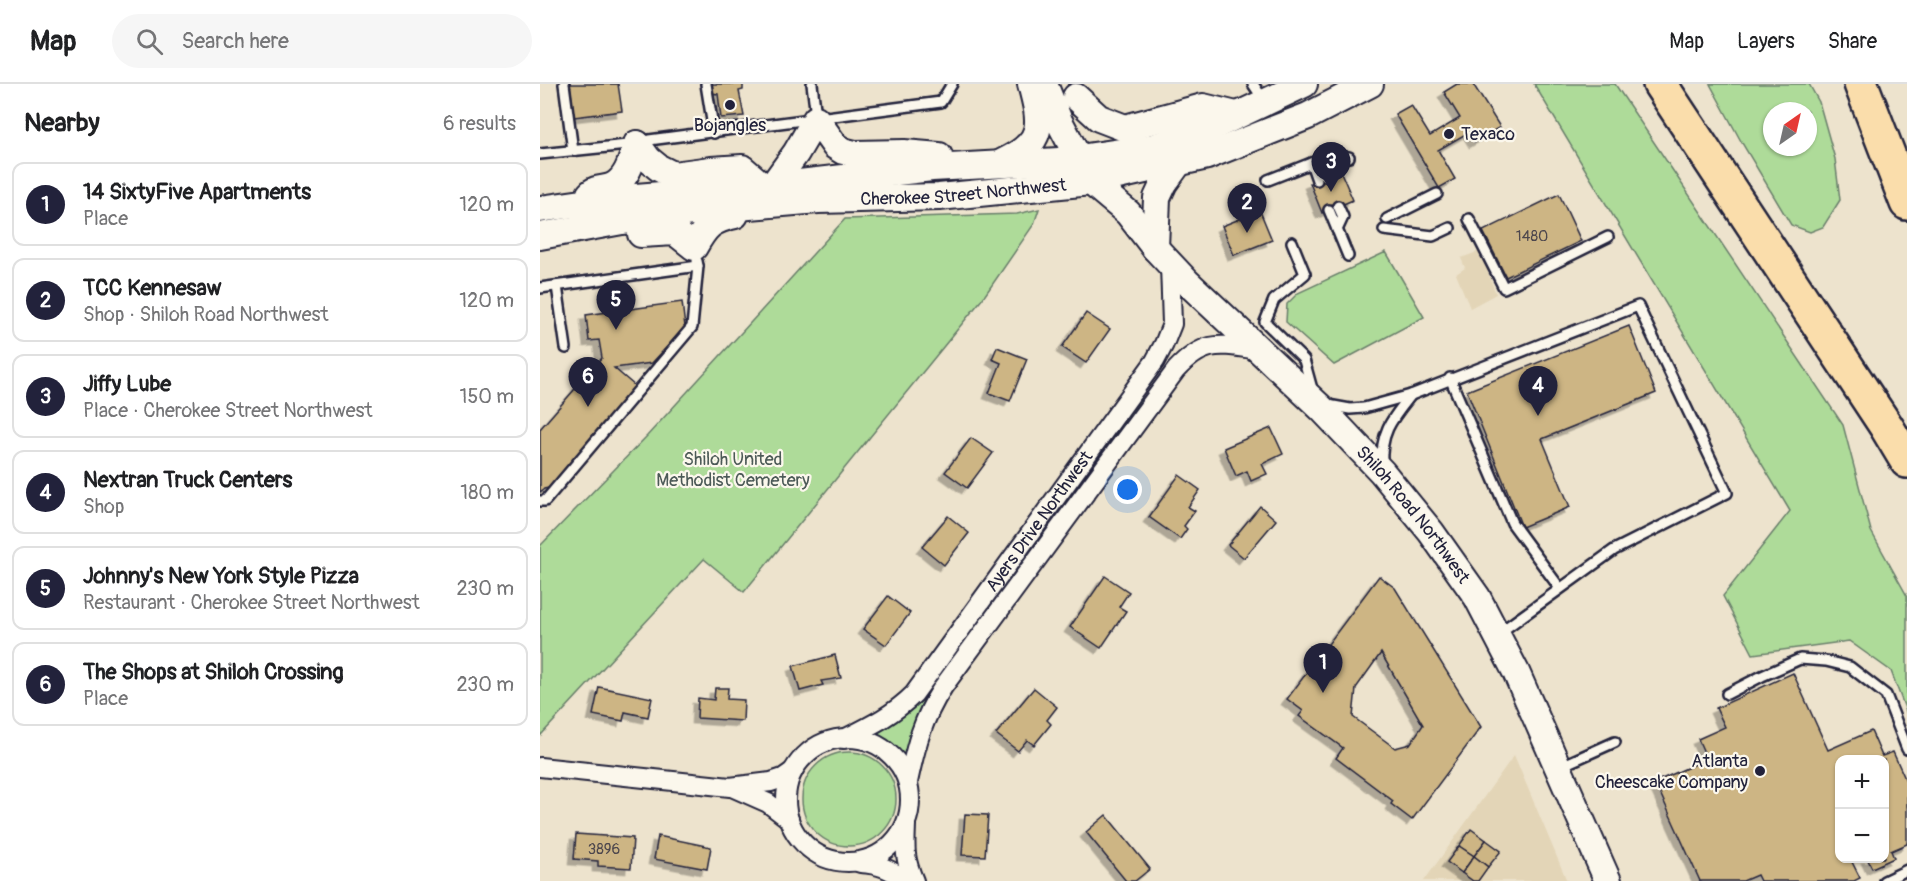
<!DOCTYPE html>
<meta charset="utf-8">
<style>
:root{--surface:#fff;--page:#f6f6f6;--text:#202124;--muted:#757577;--line:#e0e0e0;--accent:#22223b}
body{margin:0;font-family:Pangolin,sans-serif;background:var(--page);color:var(--text)}
.controls{position:absolute;right:18px;bottom:18px;display:grid;overflow:hidden;border-radius:12px;box-shadow:0 2px 4px #0004}
.controls button{width:54px;height:54px;display:grid;place-items:center;padding:0;border:0;border-bottom:2px solid var(--line);background:var(--surface);color:var(--text);font:30px sans-serif}
.compass{position:absolute;left:1223px;top:18px;width:54px;height:54px;border-radius:50%;background:var(--surface);box-shadow:0 2px 4px #0004;rotate:34deg}
.you{position:absolute;left:588px;top:406px;width:21px;height:21px;margin:-15px;border:4px solid #fff;border-radius:50%;background:#1a73e8;box-shadow:0 0 0 9px #1a73e833}
.badge{display:grid;place-items:center;width:39px;height:39px;border-radius:50%;background:var(--accent);color:#fff;font-size:20px;font-weight:700}
.pin{position:absolute;translate:-50% -50px;filter:drop-shadow(0 2px 3px #0008)}
.pin::after{content:'';position:absolute;top:32px;width:21px;height:18px;background:inherit;clip-path:polygon(0 0,100% 0,50% 100%)}
.list{margin:0;padding:0;list-style:none}
h2{display:flex;justify-content:space-between;align-items:center;height:78px;margin:0;padding:0 24px;font-size:26px}
h2 small{font-size:20px;font-weight:400;color:var(--muted)}
.list li{display:grid;grid-template-columns:39px 1fr auto;gap:18px;align-items:center;box-sizing:border-box;height:84px;margin:0 12px 12px;padding:0 12px;border:2px solid var(--line);border-radius:12px}
.list b{display:block;font-size:22px;white-space:nowrap}
.list p{margin:0;font-size:20px;white-space:nowrap;color:var(--muted)}
.list em{font-size:20px;font-style:normal;color:var(--muted)}
.icon{flex:none;width:33px;height:33px;fill:none;stroke:currentColor;stroke-width:2;stroke-linecap:round;stroke-linejoin:round}
.map{position:relative;flex:none;width:1367px;height:797px;overflow:hidden}
header{display:flex;align-items:center;gap:36px;box-sizing:border-box;height:84px;padding:0 30px;background:var(--surface);border-bottom:2px solid var(--line)}
header strong{font-size:28px}
nav{display:flex;gap:33px;margin-inline-start:auto;font-size:21px}
.search{width:420px;height:54px;background:var(--page);display:flex;align-items:center;gap:15px;box-sizing:border-box;padding:0 21px;border-radius:33px;color:var(--muted);font-size:22px}
main{display:flex}
aside{flex:1;background:var(--surface)}
.map>svg:first-child{display:block}
.built{fill:#e3d5b7}
.green{fill:#aedb99;stroke:#687e6a;stroke-width:1.5;fill-rule:evenodd}
.building{fill:#cdb584;stroke:#22223b;stroke-width:1.5;fill-rule:evenodd;filter:url(#shadow)}
.lines{fill:none;stroke-linecap:round;stroke-linejoin:round}
.lane-casing{stroke:#22223b;stroke-width:14}
.street-casing{stroke:#22223b;stroke-width:22}
.secondary-casing{stroke:#22223b;stroke-width:30}
.highway-casing{stroke:#22223b;stroke-width:38}
.lane{stroke:#fbf7ec;stroke-width:9}
.street{stroke:#fbf7ec;stroke-width:18}
.secondary{stroke:#fbf7ec;stroke-width:26}
.highway{stroke:#faddab;stroke-width:33}
.poi-dot{fill:#22223b;stroke:#fbf7ec;stroke-width:2}
.labels{text-anchor:middle;stroke-width:4.5;stroke-linejoin:round;paint-order:stroke}
.number-label{font-size:15px;fill:#4d474d}
.poi-label{font-size:18px;fill:#22223b;stroke:#fbf7ec}
.street-label{font-size:18px;fill:#22223b;stroke:#fbf7ec}
.park-label{font-size:18px;fill:#4c5a57;stroke:#fbf7ec}
</style>
<header>
<strong>Map</strong>
<div class="search"><svg class="icon" aria-label="search" viewBox="0 0 24 24"><circle cx="10" cy="10" r="6"/><path d="M15 15l6 6"/></svg>Search here</div>
<nav><a>Map</a><a>Layers</a><a>Share</a></nav>
</header>
<main>
<aside>
<h2>Nearby<small>6 results</small></h2>
<ul class="list">
<li><span class="badge">1</span><div><b>14 SixtyFive Apartments</b><p>Place</p></div><em>120 m</em></li>
<li><span class="badge">2</span><div><b>TCC Kennesaw</b><p>Shop · Shiloh Road Northwest</p></div><em>120 m</em></li>
<li><span class="badge">3</span><div><b>Jiffy Lube</b><p>Place · Cherokee Street Northwest</p></div><em>150 m</em></li>
<li><span class="badge">4</span><div><b>Nextran Truck Centers</b><p>Shop</p></div><em>180 m</em></li>
<li><span class="badge">5</span><div><b>Johnny's New York Style Pizza</b><p>Restaurant · Cherokee Street Northwest</p></div><em>230 m</em></li>
<li><span class="badge">6</span><div><b>The Shops at Shiloh Crossing</b><p>Place</p></div><em>230 m</em></li>
</ul>
</aside>
<div class="map">
<svg width="1367" height="797" viewBox="0 0 1367 797">
<defs>
<filter id="shadow"><feDropShadow dx="-5.5" dy="5.5" stdDeviation="0" flood-color="#0004"/></filter>
</defs>
<rect width="100%" height="100%" fill="#ede3cd"/>
<filter id="ink" filterUnits="userSpaceOnUse"><feTurbulence type="fractalNoise" baseFrequency=".0167" numOctaves="2"/><feDisplacementMap in="SourceGraphic" scale="12" xChannelSelector="R" yChannelSelector="G"/><feConvolveMatrix kernelMatrix="1 2 1 2 8 2 1 2 1" color-interpolation-filters="sRGB"/></filter>
<g filter="url(#ink)">
<!-- built -->
<g class="built">
<polygon points="940,167 956,210 930,224 916,190 925,184 921,174"/>
<polygon points="974,671 1027,797 884,797"/>
</g>
<!-- green -->
<g class="green">
<polygon points="994,0 1075,0 1303,341 1331,447 1367,512 1367,630 1351,587 1309,557 1213,570 1183,512 1250,427"/>
<path d="M 1170,0 L 1269,0 L 1279,18 L 1295,75 L 1300,116 L 1283,143 L 1270,148 L 1251,141 L 1202,59 ZM 1232,27 L 1268,27 L 1268,63 L 1232,63 Z"/>
<polygon points="499,125 494,140 443,214 204,508 164,475 0,652 0,462 107,352 305,135 477,130"/>
<polygon points="846,168 884,233 794,281 746,238 747,220 758,209"/>
<polygon points="600,312 603,316 380,628 371,647 366,678 348,660 326,649 336,646"/>
<circle cx="309" cy="715" r="47"/>
</g>
<!-- building -->
<g class="building">
<polygon points="30,0 78,0 82,27 34,33"/>
<polygon points="170,0 203,0 203,6 199,7 204,32 181,34 178,10 171,9"/>
<polygon points="917,0 933,0 960,43 935,58 929,48 898,66 915,95 899,104 855,30 871,21 890,52 920,34 904,8"/>
<polygon points="800,86 813,116 782,129 770,99"/>
<polygon points="1019,110 1041,157 966,193 943,147"/>
<polygon points="720,127 732,156 694,171 682,142"/>
<polygon points="142,218 145,243 112,279 74,284 95,302 13,403 4,405 0,408 0,345 62,274 59,256 49,257 46,231"/>
<polygon points="546,229 570,245 546,279 522,263"/>
<polygon points="1089,242 1116,309 1002,355 1030,423 982,443 927,307"/>
<polygon points="457,263 487,275 470,317 449,309 461,279 452,275"/>
<polygon points="731,344 743,370 722,380 727,390 711,397 707,387 696,392 684,364"/>
<polygon points="431,354 453,369 427,404 405,388"/>
<polygon points="639,391 660,406 648,423 655,427 644,442 647,445 640,455 609,433"/>
<polygon points="720,422 736,436 704,474 688,461"/>
<polygon points="408,432 429,449 404,481 382,463"/>
<polygon points="565,492 589,508 579,523 586,527 561,564 530,543"/>
<path d="M 839,492 L 855,504 L 941,643 L 872,736 L 851,720 L 853,717 L 796,674 L 803,664 L 759,632 L 763,627 L 747,615 ZM 841,569 L 883,641 L 870,660 L 855,664 L 813,633 L 816,604 Z"/>
<polygon points="348,512 370,529 346,561 323,545"/>
<polygon points="295,571 301,594 281,597 283,601 260,607 253,582"/>
<polygon points="1253,589 1288,666 1331,647 1342,672 1353,668 1367,699 1367,760 1351,767 1354,774 1332,784 1327,774 1344,774 1344,676 1300,676 1300,774 1314,774 1311,776 1320,794 1314,797 1220,797 1217,791 1203,797 1160,797 1115,698 1167,675 1158,655 1185,643 1176,624"/>
<polygon points="59,603 112,614 108,633 85,628 83,637 53,631"/>
<polygon points="175,604 188,604 187,615 204,616 203,637 157,634 158,614 174,616"/>
<polygon points="494,604 517,623 507,636 511,640 494,661 487,656 478,667 456,650"/>
<polygon points="425,730 448,731 445,772 422,771"/>
<polygon points="566,731 610,785 595,797 586,797 546,748"/>
<polygon points="931,745 946,756 934,772 919,762"/>
<polygon points="36,750 93,754 91,784 58,782 58,777 34,775"/>
<polygon points="118,752 171,763 167,785 114,775"/>
<polygon points="946,756 961,767 948,783 934,772"/>
<polygon points="919,762 934,772 922,789 907,778"/>
<polygon points="934,772 948,783 938,797 933,797 922,789"/>
</g>
<g class="lines">
<defs>
<g id="lane">
<polyline points="24,0 33,67"/>
<polyline points="166,0 174,49"/>
<polyline points="272,0 276,32"/>
<polyline points="713,0 725,18"/>
<polyline points="0,70 97,60 109,56 401,18 412,0"/>
<polyline points="779,76 786,92"/>
<polyline points="771,79 777,96"/>
<polyline points="728,96 779,76 809,73"/>
<polyline points="789,126 808,172"/>
<polyline points="847,135 897,110"/>
<polyline points="929,135 964,204 1068,153"/>
<polyline points="797,146 803,133 798,122"/>
<polyline points="844,146 893,152 910,144"/>
<polyline points="752,158 765,190 734,216 725,238 764,276 772,305"/>
<polyline points="17,202 26,264"/>
<polyline points="0,204 158,182 157,177"/>
<polyline points="910,294 972,439 1019,503"/>
<polyline points="788,321 810,325 824,324 871,311 1098,222 1187,409 1074,466 959,549"/>
<path d="M 842,381 C 840,348 852,335 871,311"/>
<polyline points="0,417 5,417 152,243 158,182"/>
<polyline points="1187,610 1222,592 1260,575 1286,577 1310,583 1346,611 1367,665"/>
<polyline points="1019,683 1075,658"/>
<polyline points="1344,797 1367,786"/>
</g>
<g id="street">
<circle cx="308" cy="716" r="62"/>
<path id="s1" d="M 304,655 C 330,642 353,631 374,610 L 615,277 L 624,260 L 632,240 L 630,181"/>
<polyline points="0,683 190,703 231,698 243,694 253,687"/>
<path d="M 368,698 C 376,661 382,636 403,603 L 636,286 C 666,254 681,261 720,266"/>
<polyline points="194,704 228,719 249,735"/>
<path d="M 366,741 C 365,765 364,774 374,797"/>
<path d="M 320,779 C 339,780 351,785 366,797"/>
</g>
<g id="secondary">
<path id="s2" d="M 504,0 L 519,37 L 551,98 L 588,129 L 615,164 L 647,198 L 782,325 L 842,388 L 891,448 L 937,513 L 976,588 L 1068,797"/>
<polyline points="536,13 559,34 585,44 663,23 696,31"/>
<polyline points="97,60 108,75 119,84 133,91 171,86 202,84 224,103"/>
<path d="M 463,78 C 505,58 502,41 491,0"/>
<polyline points="233,101 256,69 276,35 295,62 303,67 315,70 364,69 399,72"/>
<path d="M 50,110 C 56,103 65,106 73,102 C 88,94 92,75 97,60"/>
<polyline points="0,125 70,115 224,103 392,84 519,77 614,63 664,47 764,0"/>
<path d="M 101,150 L 135,148 L 154,163 C 166,142 171,136 195,131"/>
<path id="s3" d="M 0,152 L 82,137 L 175,125 L 278,116 L 399,113 L 551,98 L 667,72 L 768,32 L 830,0"/>
<polyline points="615,164 617,114 624,99 640,77"/>
</g>
<g id="highway">
<polyline points="1120,0 1346,342 1367,377"/>
<polyline points="1321,0 1367,119"/>
</g>
</defs>
<!-- lane casing -->
<use href="#lane" class="lane-casing"/>
<!-- street casing -->
<use href="#street" class="street-casing"/>
<!-- secondary casing -->
<use href="#secondary" class="secondary-casing"/>
<!-- highway casing -->
<use href="#highway" class="highway-casing"/>
<!-- lane -->
<use href="#lane" class="lane"/>
<!-- street -->
<use href="#street" class="street"/>
<!-- secondary -->
<use href="#secondary" class="secondary"/>
<!-- highway -->
<use href="#highway" class="highway"/>
</g>
</g>
<!-- markers -->
<g class="poi-dot">
<circle cx="190" cy="21" r="6"/>
<circle cx="909" cy="50" r="6"/>
<circle cx="1220" cy="687" r="6"/>
</g>
<g class="labels">
<!-- number labels -->
<g class="number-label">
<text x="992" y="157">1480</text>
<text x="64" y="770">3896</text>
</g>
<!-- poi labels -->
<g class="poi-label">
<text x="190" y="47">Bojangles</text>
<text x="921" y="56" text-anchor="start">Texaco</text>
<text x="1208" y="683" text-anchor="end">Atlanta<tspan x="1208" dy="21">Cheescake Company</tspan></text>
</g>
<!-- street labels -->
<g class="street-label">
<text dy="6" stroke="none"><textPath href="#s3" startOffset="426">Cherokee Street Northwest</textPath></text>
<text dy="6" stroke="none"><textPath href="#s2" startOffset="573">Shiloh Road Northwest</textPath></text>
<text dy="6" stroke="none"><textPath href="#s1" startOffset="297">Ayers Drive Northwest</textPath></text>
</g>
<!-- park labels -->
<g class="park-label">
<text x="193" y="381">Shiloh United<tspan x="193" dy="21">Methodist Cemetery</tspan></text>
</g>
</g>
</svg>
<div class="controls">
<button>+</button>
<button>−</button>
</div>
<svg class="compass" viewBox="-18 -18 36 36"><path d="M0-13l5 13h-10z" fill="#e53935"/><path d="M0 13l5-13h-10z" fill="#757577"/></svg>
<div class="you"></div>
<div class="pin badge" style="left:783px;top:609px">1</div>
<div class="pin badge" style="left:707px;top:149px">2</div>
<div class="pin badge" style="left:791px;top:108px">3</div>
<div class="pin badge" style="left:998px;top:332px">4</div>
<div class="pin badge" style="left:76px;top:246px">5</div>
<div class="pin badge" style="left:48px;top:323px">6</div>
</div>
</main>
